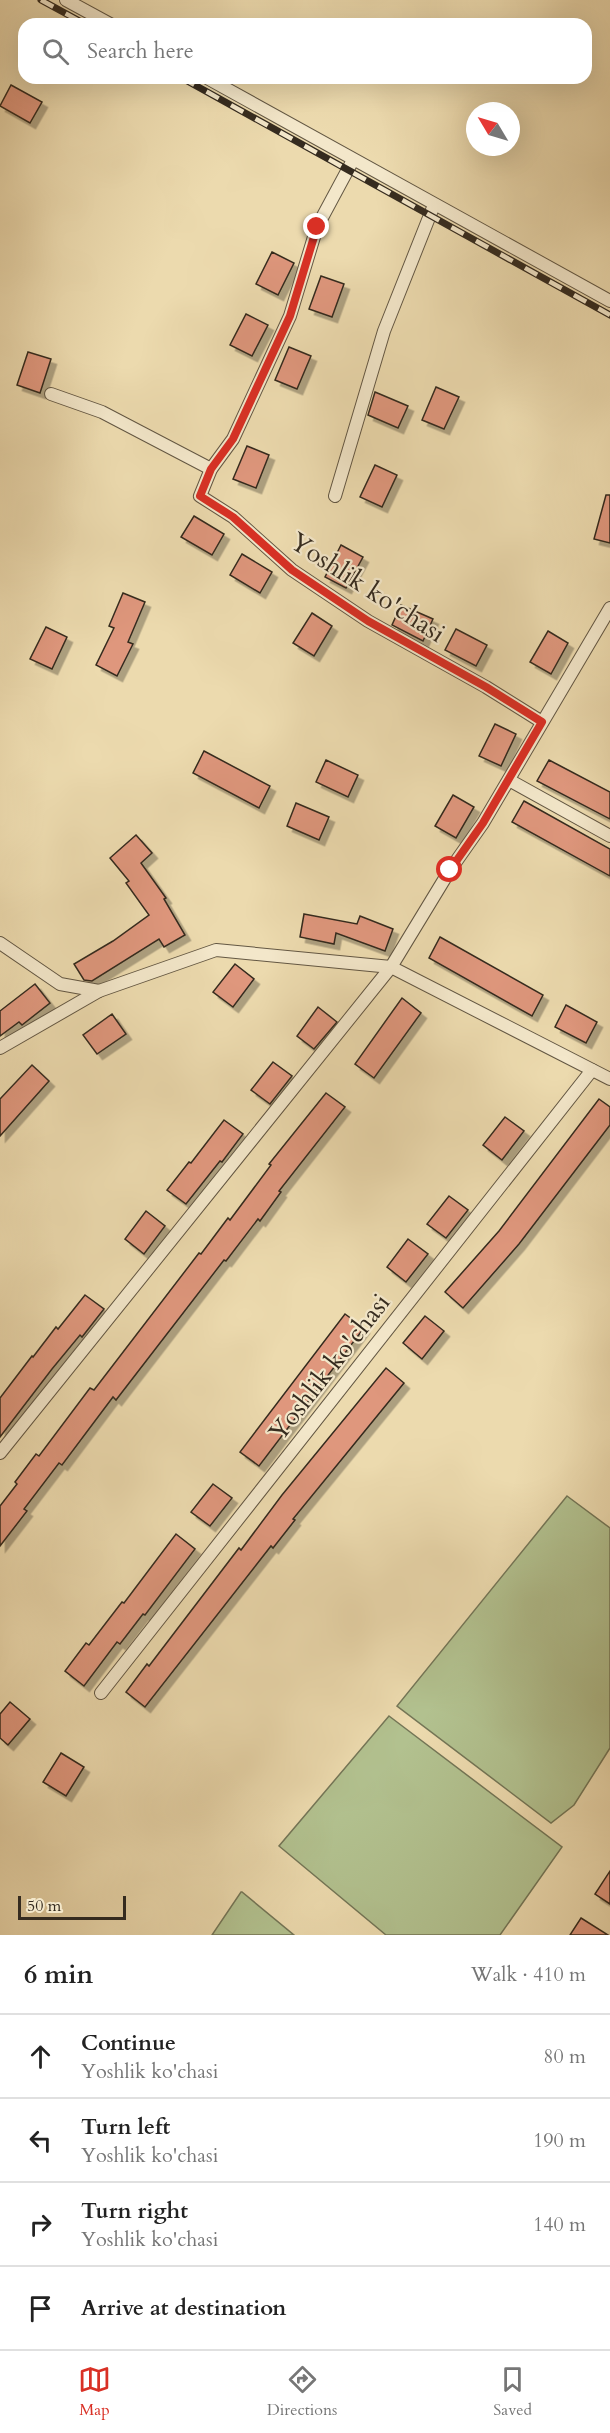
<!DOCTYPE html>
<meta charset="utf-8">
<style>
:root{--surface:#fff;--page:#f6f6f6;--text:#222;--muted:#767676;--line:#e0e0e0;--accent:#d93025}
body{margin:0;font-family:Cardo,serif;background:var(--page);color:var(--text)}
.compass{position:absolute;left:466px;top:102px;width:54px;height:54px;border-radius:50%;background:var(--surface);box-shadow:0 6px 24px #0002;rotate:308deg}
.scale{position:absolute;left:18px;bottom:15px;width:108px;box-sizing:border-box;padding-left:6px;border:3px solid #352b1f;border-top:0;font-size:16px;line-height:21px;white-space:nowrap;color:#352b1f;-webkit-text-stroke:4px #f3e7ca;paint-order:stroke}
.stop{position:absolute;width:18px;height:18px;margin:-14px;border:4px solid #d93025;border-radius:50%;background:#fff}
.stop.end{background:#d93025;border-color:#fff;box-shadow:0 2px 6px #0008}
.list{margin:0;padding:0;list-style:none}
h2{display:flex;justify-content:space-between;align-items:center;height:78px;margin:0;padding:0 24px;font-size:26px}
h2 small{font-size:20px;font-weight:400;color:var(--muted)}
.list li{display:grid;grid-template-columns:39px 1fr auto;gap:18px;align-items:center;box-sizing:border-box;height:84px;padding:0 24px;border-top:2px solid var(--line)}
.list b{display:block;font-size:22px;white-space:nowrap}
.list p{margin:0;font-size:20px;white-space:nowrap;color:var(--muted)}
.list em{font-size:20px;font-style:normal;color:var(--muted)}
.icon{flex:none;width:33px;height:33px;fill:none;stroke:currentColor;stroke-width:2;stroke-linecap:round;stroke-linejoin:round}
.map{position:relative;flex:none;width:610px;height:1935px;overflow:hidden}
.search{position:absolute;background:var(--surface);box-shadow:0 6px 24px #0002;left:18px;right:18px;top:18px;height:66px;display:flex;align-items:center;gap:15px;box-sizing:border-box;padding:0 21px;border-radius:18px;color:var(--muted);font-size:22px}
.sheet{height:414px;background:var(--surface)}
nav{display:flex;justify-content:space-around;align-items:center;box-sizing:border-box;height:84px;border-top:2px solid var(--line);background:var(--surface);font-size:16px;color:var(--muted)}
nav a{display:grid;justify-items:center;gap:3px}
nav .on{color:var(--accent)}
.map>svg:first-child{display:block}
.green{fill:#b2c18f;stroke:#747657;stroke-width:1.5}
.building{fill:#df977d;stroke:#352b1f;stroke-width:1.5;filter:url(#shadow)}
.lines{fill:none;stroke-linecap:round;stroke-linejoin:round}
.minor-casing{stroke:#635743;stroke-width:14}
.minor{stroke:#f3e7ca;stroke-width:12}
.rail-casing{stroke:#352b1f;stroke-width:7}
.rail{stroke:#f3e7ca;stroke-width:4.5;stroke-dasharray:14;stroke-linecap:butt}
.route{stroke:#d93025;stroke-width:8}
.labels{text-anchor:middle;stroke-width:4.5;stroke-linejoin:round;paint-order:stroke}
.street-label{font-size:26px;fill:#352b1f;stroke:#f3e7ca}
</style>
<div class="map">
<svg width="610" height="1935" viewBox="0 0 610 1935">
<defs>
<filter id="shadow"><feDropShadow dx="5.5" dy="5.5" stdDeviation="0" flood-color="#0004"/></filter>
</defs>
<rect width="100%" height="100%" fill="#ecdaae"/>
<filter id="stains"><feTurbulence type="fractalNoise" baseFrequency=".00333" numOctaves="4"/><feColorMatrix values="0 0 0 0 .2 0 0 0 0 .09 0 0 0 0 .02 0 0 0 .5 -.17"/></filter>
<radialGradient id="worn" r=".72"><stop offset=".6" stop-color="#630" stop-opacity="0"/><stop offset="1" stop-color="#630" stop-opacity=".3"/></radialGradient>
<!-- green -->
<g class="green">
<polygon points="567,1496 610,1528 610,1748 574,1805 551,1823 397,1706"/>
<polygon points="389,1716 562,1847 500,1935 386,1935 279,1846"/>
<polygon points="241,1892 242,1892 294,1935 212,1935"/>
</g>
<!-- building -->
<g class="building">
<polygon points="11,85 42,102 30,123 0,106"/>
<polygon points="272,252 294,263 278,295 256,284"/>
<polygon points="321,276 344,284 332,317 309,309"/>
<polygon points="246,314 268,325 252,356 230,345"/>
<polygon points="289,347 311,356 297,389 275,380"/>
<polygon points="28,352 51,359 40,393 17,385"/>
<polygon points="436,387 459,397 444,429 422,420"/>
<polygon points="375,392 408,406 398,428 368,415"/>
<polygon points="247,446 269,455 256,488 233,479"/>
<polygon points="375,465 397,475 382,507 360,497"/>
<polygon points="606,495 610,495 610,543 594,539"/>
<polygon points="194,516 224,534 212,555 181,537"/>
<polygon points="341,545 363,557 346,588 325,577"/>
<polygon points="242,554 272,572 260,593 230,575"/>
<polygon points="123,593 145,602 128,642 133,644 117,676 96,665 114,628 109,626"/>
<polygon points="401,605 433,619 423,641 392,625"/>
<polygon points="312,613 332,626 314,656 293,643"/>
<polygon points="46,627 67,637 52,669 30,659"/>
<polygon points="456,629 487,645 476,666 445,650"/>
<polygon points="548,631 568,643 551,674 530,662"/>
<polygon points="495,724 516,734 501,766 479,756"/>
<polygon points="204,751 270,786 259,808 193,773"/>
<polygon points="326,760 358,775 348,797 316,782"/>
<polygon points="549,760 610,792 610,819 537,781"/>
<polygon points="453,795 474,807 456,838 435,826"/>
<polygon points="524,801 610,849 610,876 512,822"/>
<polygon points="296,803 329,817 319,840 287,826"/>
<polygon points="136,835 152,853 141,863 166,898 164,899 185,935 164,947 159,939 92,981 84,980 74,964 113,941 149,915 126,883 129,881 110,858"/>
<polygon points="304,914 357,924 360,916 393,929 385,951 336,933 334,944 300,937"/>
<polygon points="440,937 543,995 532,1016 429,958"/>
<polygon points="235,964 254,979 233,1007 213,992"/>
<polygon points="35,984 50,1003 22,1025 19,1022 0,1036 0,1011"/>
<polygon points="402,998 421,1013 374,1078 355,1064"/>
<polygon points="566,1005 597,1022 586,1043 555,1027"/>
<polygon points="318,1007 337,1022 314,1049 297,1036"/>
<polygon points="112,1014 126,1034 97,1054 83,1035"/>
<polygon points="273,1062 292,1076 270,1104 251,1090"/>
<polygon points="32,1065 49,1081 0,1136 0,1099"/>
<polygon points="326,1093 345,1107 279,1191 281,1192 260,1221 258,1219 226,1261 224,1260 116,1400 113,1397 62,1465 59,1463 24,1509 27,1511 0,1546 0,1506 17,1484 15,1482 36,1454 39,1456 90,1388 94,1390 199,1253 201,1254 228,1218 230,1220 271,1165 269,1164"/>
<polygon points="599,1099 610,1107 610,1125 519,1244 463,1308 445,1292 499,1231"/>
<polygon points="505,1117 524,1131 502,1160 483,1145"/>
<polygon points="224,1120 243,1134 222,1162 220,1161 186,1204 167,1190 189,1162 191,1163"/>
<polygon points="449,1196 468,1210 446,1238 427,1224"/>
<polygon points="146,1211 165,1226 144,1254 125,1239"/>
<polygon points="408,1239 428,1254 406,1282 387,1267"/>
<polygon points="85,1295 104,1309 82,1337 80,1335 52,1369 0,1437 0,1398 32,1356 33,1357 56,1327 58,1329"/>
<polygon points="345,1314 364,1328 259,1466 240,1452"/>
<polygon points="425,1316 444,1331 422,1359 403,1343"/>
<polygon points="386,1368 404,1383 293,1519 295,1520 273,1548 271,1546 145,1707 126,1692 147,1664 149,1666 239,1548 241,1550 282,1495"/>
<polygon points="213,1484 232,1498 210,1526 191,1512"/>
<polygon points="176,1534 195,1549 145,1615 143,1614 120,1644 117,1642 84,1686 65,1671 86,1643 89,1645 122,1602 124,1603"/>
<polygon points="10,1702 30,1719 8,1745 0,1738 0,1714"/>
<polygon points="61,1753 84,1767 66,1796 43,1782"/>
<polygon points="610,1871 610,1904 595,1894"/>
<polygon points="581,1918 608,1935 570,1935"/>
</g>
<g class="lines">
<defs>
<g id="minor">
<polyline points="66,0 110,24"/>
<polyline points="207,78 610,301"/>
<polyline points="353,160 317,227 290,316 233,439 211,469 200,496 233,517 292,570 368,621 486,687 542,722"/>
<polyline points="51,394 102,412 211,469"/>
<polyline points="335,496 384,331 434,205"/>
<polyline points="509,780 610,836"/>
<polyline points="0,943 60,984 99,991"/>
<polyline points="0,1048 99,991 216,950 391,967 610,1079"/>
<polyline points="0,1453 391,967 450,870 483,823 610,608"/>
<polyline points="101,1693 592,1070"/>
</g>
</defs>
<!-- minor casing -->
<use href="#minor" class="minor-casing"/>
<!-- minor -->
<use href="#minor" class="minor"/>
<defs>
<g id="rail">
<polyline points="41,0 85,24"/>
<polyline points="182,78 610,315"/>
</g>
</defs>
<!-- rail casing -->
<use href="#rail" class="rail-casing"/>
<!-- rail -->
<use href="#rail" class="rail"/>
</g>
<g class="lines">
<!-- route -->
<polyline class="route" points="317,227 290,316 233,439 211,469 200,496 233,517 292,570 368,621 486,687 542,722 483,823 450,870"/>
</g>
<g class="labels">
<!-- street labels -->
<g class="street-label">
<text transform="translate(368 587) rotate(33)" y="9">Yoshlik ko'chasi</text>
<text transform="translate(329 1367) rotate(-52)" y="9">Yoshlik ko'chasi</text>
</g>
</g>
<rect width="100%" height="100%" filter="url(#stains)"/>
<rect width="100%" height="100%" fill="url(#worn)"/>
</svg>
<svg class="compass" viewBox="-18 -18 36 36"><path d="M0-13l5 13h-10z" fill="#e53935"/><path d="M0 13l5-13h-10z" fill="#767676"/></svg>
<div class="scale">50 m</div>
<div class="stop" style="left:450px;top:870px"></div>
<div class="stop end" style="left:317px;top:227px"></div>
<div class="search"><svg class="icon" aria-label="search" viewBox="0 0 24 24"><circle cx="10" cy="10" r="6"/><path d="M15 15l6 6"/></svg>Search here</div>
</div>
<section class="sheet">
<h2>6 min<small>Walk · 410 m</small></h2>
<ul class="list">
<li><svg class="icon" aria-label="ahead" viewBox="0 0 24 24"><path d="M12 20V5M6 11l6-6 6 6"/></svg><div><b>Continue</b><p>Yoshlik ko'chasi</p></div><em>80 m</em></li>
<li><svg class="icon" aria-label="left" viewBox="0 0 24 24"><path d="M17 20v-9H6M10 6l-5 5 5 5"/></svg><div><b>Turn left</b><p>Yoshlik ko'chasi</p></div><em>190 m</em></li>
<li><svg class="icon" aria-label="right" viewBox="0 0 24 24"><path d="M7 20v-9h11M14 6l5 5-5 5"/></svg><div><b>Turn right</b><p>Yoshlik ko'chasi</p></div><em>140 m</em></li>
<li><svg class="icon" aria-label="arrive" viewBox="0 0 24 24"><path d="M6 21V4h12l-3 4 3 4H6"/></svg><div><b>Arrive at destination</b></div></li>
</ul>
</section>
<nav>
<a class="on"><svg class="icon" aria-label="map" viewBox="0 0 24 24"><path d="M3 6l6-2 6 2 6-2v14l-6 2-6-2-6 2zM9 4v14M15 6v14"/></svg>Map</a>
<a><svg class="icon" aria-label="directions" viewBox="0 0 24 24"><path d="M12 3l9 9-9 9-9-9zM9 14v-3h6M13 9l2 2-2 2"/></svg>Directions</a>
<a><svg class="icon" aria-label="saved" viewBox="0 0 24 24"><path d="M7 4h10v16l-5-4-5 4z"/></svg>Saved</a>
</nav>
